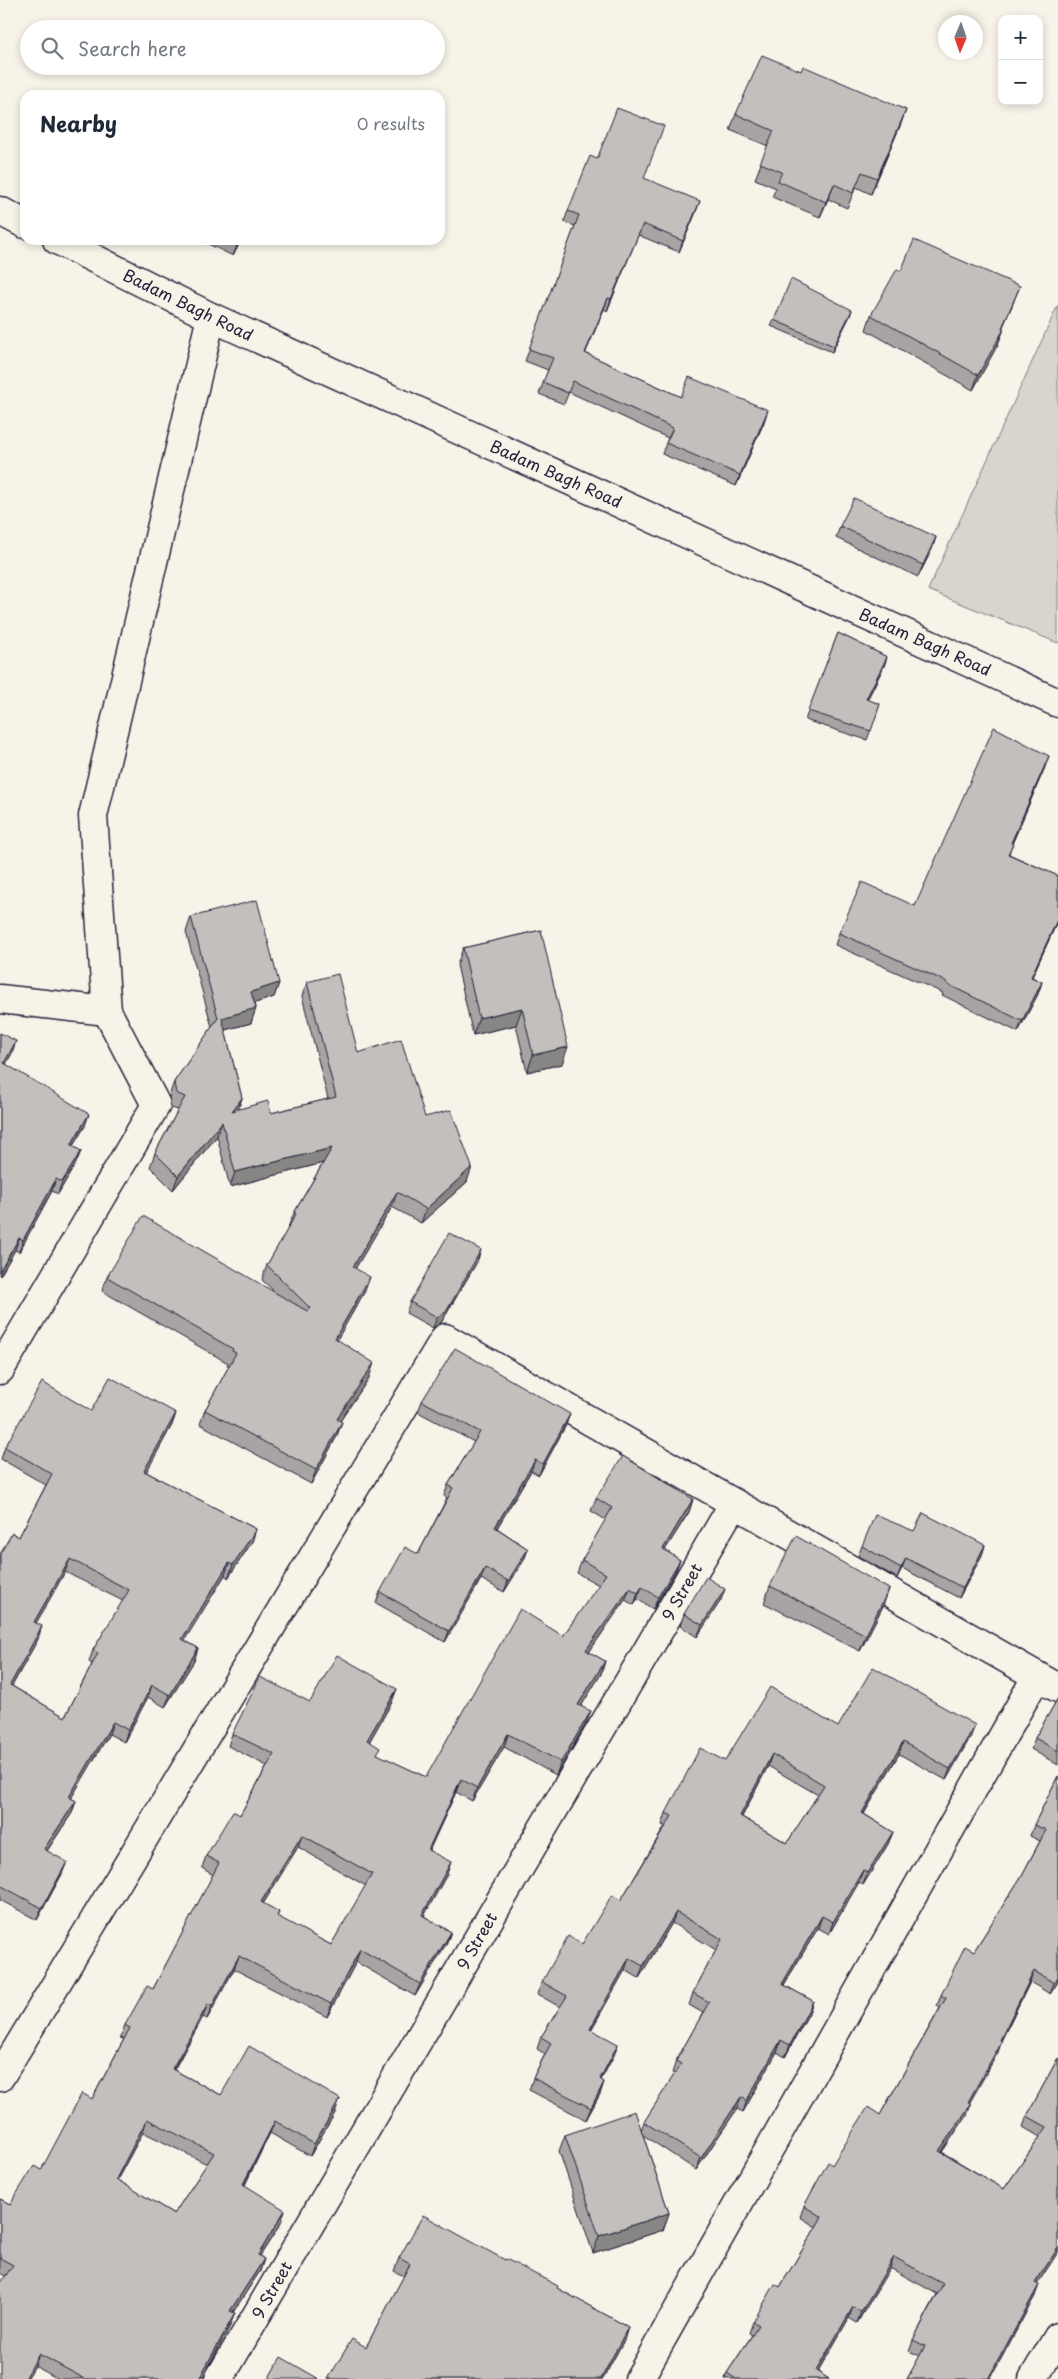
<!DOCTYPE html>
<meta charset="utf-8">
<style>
:root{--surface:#fff;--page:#f6f6f7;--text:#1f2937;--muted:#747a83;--line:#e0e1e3}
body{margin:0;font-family:"Playpen Sans",sans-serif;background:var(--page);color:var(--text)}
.controls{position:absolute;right:15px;top:15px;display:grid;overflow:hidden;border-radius:10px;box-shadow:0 2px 8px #0003}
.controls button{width:45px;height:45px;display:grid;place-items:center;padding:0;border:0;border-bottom:1px solid var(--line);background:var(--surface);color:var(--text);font:25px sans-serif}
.compass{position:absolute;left:938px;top:15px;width:45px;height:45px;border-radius:50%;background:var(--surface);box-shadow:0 2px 8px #0003;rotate:182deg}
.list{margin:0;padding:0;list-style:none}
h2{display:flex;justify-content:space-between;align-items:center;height:65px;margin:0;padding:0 20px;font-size:21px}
h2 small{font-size:16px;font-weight:400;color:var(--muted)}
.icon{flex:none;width:28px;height:28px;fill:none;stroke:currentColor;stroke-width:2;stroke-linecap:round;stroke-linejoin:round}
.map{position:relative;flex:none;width:1058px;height:2379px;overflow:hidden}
.search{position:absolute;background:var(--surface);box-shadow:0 2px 8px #0003;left:20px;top:20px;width:425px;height:55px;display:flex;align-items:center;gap:12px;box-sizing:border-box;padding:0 18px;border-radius:28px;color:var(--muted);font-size:19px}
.panel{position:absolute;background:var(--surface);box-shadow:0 2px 8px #0003;left:20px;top:90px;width:425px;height:155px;border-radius:15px}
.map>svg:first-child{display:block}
.green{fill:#d8d5cf;stroke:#7d7c85}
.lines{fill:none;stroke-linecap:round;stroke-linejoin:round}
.minor-casing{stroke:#22223b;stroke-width:31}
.major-casing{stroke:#22223b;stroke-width:31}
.minor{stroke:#f7f3e8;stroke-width:28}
.major{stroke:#f7f3e8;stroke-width:28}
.wall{fill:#a7a4a3;stroke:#22223b;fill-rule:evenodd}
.shaded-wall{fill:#888684;stroke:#22223b}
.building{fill:#c2bfbd;stroke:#22223b;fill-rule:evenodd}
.labels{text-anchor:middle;stroke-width:4.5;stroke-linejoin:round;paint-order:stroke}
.street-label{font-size:16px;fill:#22223b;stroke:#f7f3e8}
</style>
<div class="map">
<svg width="1058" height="2379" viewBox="0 0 1058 2379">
<rect width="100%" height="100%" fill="#f7f3e8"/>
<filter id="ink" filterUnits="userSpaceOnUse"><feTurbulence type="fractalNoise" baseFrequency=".02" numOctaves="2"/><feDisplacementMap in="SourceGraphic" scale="10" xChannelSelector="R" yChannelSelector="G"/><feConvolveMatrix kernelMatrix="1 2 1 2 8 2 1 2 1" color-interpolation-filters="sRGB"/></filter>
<g filter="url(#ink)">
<!-- green -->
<polygon class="green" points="1058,305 1058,643 928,590"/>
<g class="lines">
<defs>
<g id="minor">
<polyline points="0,999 107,1011"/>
<polyline points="0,1370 156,1105 107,1011 93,816 211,317"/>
<polyline points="0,2077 445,1338 1058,1688"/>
<polyline points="219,2379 734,1503"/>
<polyline points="639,2379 1037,1676"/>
<polyline points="1033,2379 1058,2337"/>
</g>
<g id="major">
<polyline points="0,211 25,224"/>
<polyline points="57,240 211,317 1058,703"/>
</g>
</defs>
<!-- minor casing -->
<use href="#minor" class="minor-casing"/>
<!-- major casing -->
<use href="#major" class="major-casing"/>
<!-- minor -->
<use href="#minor" class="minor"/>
<!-- major -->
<use href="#major" class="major"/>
</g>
<!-- wall -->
<g class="wall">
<polygon points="801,71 906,110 900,126 871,194 856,187 847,208 828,199 820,217 772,197 776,188 755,179 768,146 730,130 736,114"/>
<polygon points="644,178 696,212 679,252 638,235 607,311 604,309 585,353 681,397 764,422 736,486 662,454 668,438 569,392 564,404 539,394 548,370 525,361 575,226 564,222 568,211"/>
<polygon points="200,240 241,240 233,256"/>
<polygon points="901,271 1014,301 1002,329 1004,329 998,344 973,390 866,330 871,315"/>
<polygon points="852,310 832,352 771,326 774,320"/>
<polygon points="840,526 936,537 932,549 918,577 836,538"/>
<polygon points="838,633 887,657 884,666 867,700 880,704 867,740 805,720"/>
<polygon points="1045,767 1012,844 1009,854 1058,876 1058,920 1032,977 1042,982 1038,994 1018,1032 942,995 943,993 835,945 839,933 915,906"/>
<polygon points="191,917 279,983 274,997 255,1003 256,1008 251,1023 225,1030 242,1098 238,1109 271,1113 328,1099 302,996 307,982 358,1053 425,1117 467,1182 421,1223 392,1207 355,1268 365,1291 337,1339 369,1378 340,1421 337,1436 311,1484 200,1424 205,1410 229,1366 227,1365 228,1363 102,1291 107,1277 274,1291 262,1280 267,1265 289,1227 288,1227 294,1213 323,1163 230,1187 217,1136 173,1190 150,1167 155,1153 178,1110 171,1108 169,1096 174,1082 212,1027 186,932"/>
<polygon points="541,930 562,1064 527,1072 516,1025 473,1035 457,965 463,948"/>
<polygon points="0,1033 12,1053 6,1064 85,1126 73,1146 81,1151 76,1163 58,1194 52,1191 19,1252 15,1250 0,1276"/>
<polygon points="481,1250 477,1262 441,1323 433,1328 406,1313 410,1302"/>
<polygon points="422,1401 566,1425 539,1475 531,1471 497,1528 528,1549 524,1560 504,1592 481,1579 445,1642 376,1603 380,1592 418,1554 447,1498 444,1496 448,1485 474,1442 418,1412"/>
<path d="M 91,1411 L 176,1413 L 172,1425 L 146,1472 L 256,1529 L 252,1542 L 228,1578 L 225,1575 L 184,1640 L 198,1648 L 194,1661 L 165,1707 L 148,1697 L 124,1742 L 109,1734 L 71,1798 L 76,1801 L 72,1813 L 47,1851 L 62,1874 L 37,1920 L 0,1900 L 0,1554 L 19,1537 L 46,1485 L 1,1459 L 5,1447 ZM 65,1572 L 123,1601 L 93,1650 L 89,1662 L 92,1664 L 65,1717 L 12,1686 L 38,1639 L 36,1623 Z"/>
<path d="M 596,1498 L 693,1499 L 689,1512 L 665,1550 L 680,1560 L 675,1572 L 653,1609 L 637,1599 L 634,1605 L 625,1600 L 589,1652 L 605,1661 L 601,1674 L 581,1706 L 586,1724 L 556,1775 L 504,1747 L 472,1801 L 456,1792 L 429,1850 L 447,1874 L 424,1916 L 451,1932 L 446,1944 L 415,1996 L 356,1962 L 327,2017 L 234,1969 L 207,2019 L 203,2017 L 174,2070 L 221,2095 L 336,2111 L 310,2156 L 270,2133 L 245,2185 L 281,2223 L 260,2256 L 264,2259 L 260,2271 L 233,2312 L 230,2326 L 202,2379 L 58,2379 L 35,2366 L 5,2276 L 0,2273 L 0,2199 L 10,2204 L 41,2170 L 92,2099 L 124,2039 L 120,2038 L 125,2025 L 153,1989 L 213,1875 L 202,1868 L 206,1856 L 240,1815 L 267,1766 L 228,1746 L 232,1734 L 310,1702 L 392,1702 L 369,1742 L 378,1755 L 426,1777 L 563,1636 L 599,1585 L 577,1573 L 582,1560 L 606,1520 L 591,1511 ZM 298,1847 L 366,1886 L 331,1945 L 277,1917 L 279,1912 L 263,1904 ZM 143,2132 L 207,2164 L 174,2214 L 117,2180 Z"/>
<polygon points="914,1531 985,1545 982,1555 959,1598 902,1568 897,1578 858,1556 862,1546"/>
<polygon points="770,1586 883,1606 860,1651 764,1603"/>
<polygon points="721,1600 697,1637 680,1626 684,1614"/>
<polygon points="1058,1698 1058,1765 1031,1749 1035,1738"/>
<path d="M 838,1727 L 971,1736 L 946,1780 L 899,1754 L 864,1814 L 893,1832 L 888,1844 L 863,1885 L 859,1882 L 829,1934 L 818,1928 L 784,1985 L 813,2001 L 809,2013 L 785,2057 L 777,2052 L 743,2112 L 737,2109 L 696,2170 L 643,2135 L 669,2213 L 663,2230 L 593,2253 L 559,2151 L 565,2135 L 641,2130 L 644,2122 L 675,2074 L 672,2073 L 676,2061 L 703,2013 L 689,2005 L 693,1993 L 716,1950 L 672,1923 L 639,1978 L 625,1970 L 591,2030 L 614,2055 L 601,2080 L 604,2082 L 600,2094 L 586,2120 L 529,2090 L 533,2078 L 545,2054 L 537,2049 L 541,2037 L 560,2007 L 537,1994 L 542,1982 L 582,1944 L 621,1900 L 665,1826 L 662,1825 L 666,1813 L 725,1761 ZM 768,1766 L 818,1795 L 787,1843 L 742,1817 Z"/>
<polygon points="1058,1776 1058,1982 1050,1994 1030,1982 1001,2041 998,2052 969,2103 971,2104 967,2115 942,2152 1004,2189 1040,2137 1023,2127 1027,2116 1058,2058 1058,2252 1037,2284 1035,2296 990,2379 907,2379 920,2356 909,2351 913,2340 937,2294 890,2268 857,2323 849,2318 818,2372 829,2379 725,2379 727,2373 752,2335 749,2333 753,2322 780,2287 816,2227 800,2217 804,2206 832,2165 880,2115 940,2008 937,2006 941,1995 974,1951 1021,1877 1040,1841 1030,1836 1034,1825"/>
<polygon points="399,2258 505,2260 628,2327 624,2340 603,2379 328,2379 366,2347 404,2276 394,2271"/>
</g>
<!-- shaded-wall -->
<g class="shaded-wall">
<polygon points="906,110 900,126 871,194 877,178"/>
<polygon points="834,184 828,199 820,217 826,202"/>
<polygon points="700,201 696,212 679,252 683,241"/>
<polygon points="643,224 638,235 607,311 611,299"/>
<polygon points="240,240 241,240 233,256 237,246"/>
<polygon points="1020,286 997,341 1004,329 998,344 973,390 978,375 1002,328"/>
<polygon points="608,298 604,309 581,364 585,353"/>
<polygon points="852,310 850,316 832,352 834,346"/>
<polygon points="768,410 764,422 736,486 740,475"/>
<polygon points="936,537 932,549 918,577 923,565"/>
<polygon points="887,657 884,666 863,708 866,699"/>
<polygon points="1049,756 1045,767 1007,855 1011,843"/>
<polygon points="1058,918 1058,920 1027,988 1031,977"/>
<polygon points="1042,982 1038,994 1018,1032 1022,1021"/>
<polygon points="279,983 274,997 246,1006 251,992"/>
<polygon points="256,1008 251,1023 217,1032 222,1018"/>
<polygon points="522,1008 516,1025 473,1035 479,1018"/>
<polygon points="16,1041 12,1053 0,1075 4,1063"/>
<polygon points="568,1047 562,1064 527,1072 533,1055"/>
<polygon points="242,1098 237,1112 232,1111"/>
<polygon points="89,1114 85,1126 66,1157 71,1145"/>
<polygon points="222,1122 217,1136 173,1190 178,1176"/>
<polygon points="332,1148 327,1162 230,1187 235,1172"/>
<polygon points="81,1151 76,1163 58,1194 62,1182"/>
<polygon points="472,1167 467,1182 421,1223 426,1209"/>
<polygon points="56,1179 52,1191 19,1252 23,1240"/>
<polygon points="397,1192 392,1207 348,1281 353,1267"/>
<polygon points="19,1238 15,1250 0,1276 0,1271"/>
<polygon points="481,1250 477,1262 441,1323 433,1328 437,1317"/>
<polygon points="370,1277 365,1291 330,1352 335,1338"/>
<polygon points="374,1363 369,1378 332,1433 337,1419"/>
<polygon points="176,1413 172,1425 140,1484 144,1471"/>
<polygon points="570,1414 566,1425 539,1475 543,1464"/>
<polygon points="342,1422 337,1436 311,1484 316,1470"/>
<polygon points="535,1460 531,1471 491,1538 495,1527"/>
<polygon points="693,1499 689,1512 658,1561 663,1549"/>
<polygon points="256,1529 252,1542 228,1578 233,1565"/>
<polygon points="985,1545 982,1555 959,1598 963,1588"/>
<polygon points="528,1549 524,1560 504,1592 508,1581"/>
<polygon points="906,1558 902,1568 897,1578 901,1568"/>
<polygon points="70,1559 65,1572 30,1634 34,1622"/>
<polygon points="680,1560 675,1572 653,1609 658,1597"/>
<polygon points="229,1563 225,1575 178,1651 182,1639"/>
<polygon points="485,1568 481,1579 445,1642 449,1631"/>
<polygon points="642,1587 637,1599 634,1605 638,1593"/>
<polygon points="630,1588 625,1600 582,1662 586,1650"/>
<polygon points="725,1589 721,1600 697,1637 702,1625"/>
<polygon points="889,1589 883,1606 860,1651 866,1635"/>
<polygon points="42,1626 38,1639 6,1697 10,1685"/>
<polygon points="198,1648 194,1661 165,1707 170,1695"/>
<polygon points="605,1661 601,1674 574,1718 578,1705"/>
<polygon points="152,1685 148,1697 124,1742 128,1730"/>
<polygon points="397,1689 392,1702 363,1753 367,1740"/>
<polygon points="591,1711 586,1724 556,1775 561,1762"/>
<polygon points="113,1722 109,1734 65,1809 69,1797"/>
<polygon points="975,1725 971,1736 946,1780 950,1769"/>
<polygon points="508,1734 504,1747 472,1801 477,1788"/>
<polygon points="903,1742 899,1754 857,1825 862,1813"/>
<polygon points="772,1754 768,1766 736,1828 740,1816"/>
<polygon points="461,1779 456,1792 424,1862 428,1850"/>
<polygon points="76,1801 72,1813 40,1861 44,1849"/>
<polygon points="893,1832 888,1844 863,1885 867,1873"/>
<polygon points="302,1835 298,1847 256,1915 261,1902"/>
<polygon points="67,1862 62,1874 37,1920 42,1908"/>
<polygon points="451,1862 447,1874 418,1927 422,1915"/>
<polygon points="863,1870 859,1882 829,1934 833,1922"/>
<polygon points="676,1912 672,1923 639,1978 643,1966"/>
<polygon points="822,1916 818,1928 777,1996 782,1984"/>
<polygon points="451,1932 446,1944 415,1996 420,1984"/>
<polygon points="360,1949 356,1962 327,2017 331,2004"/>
<polygon points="239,1956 234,1969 207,2019 212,2006"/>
<polygon points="629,1958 625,1970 585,2041 590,2029"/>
<polygon points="1034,1971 1030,1982 996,2051 1000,2040"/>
<polygon points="1058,1977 1058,1982 1050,1994 1054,1983"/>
<polygon points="813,2001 809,2013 785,2057 790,2045"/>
<polygon points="208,2004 203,2017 167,2081 172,2069"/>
<polygon points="781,2040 777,2052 743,2112 747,2100"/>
<polygon points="1002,2041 998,2052 964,2113 968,2102"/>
<polygon points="618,2044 614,2055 595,2091 600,2079"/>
<polygon points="604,2082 600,2094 586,2120 591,2108"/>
<polygon points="741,2097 737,2109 696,2170 701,2158"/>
<polygon points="340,2099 336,2111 310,2156 314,2144"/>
<polygon points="971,2104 967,2115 935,2162 939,2151"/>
<polygon points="147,2119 143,2132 111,2191 116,2179"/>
<polygon points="275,2121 270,2133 239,2196 243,2184"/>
<polygon points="285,2210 281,2223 253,2267 258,2255"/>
<polygon points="669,2213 663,2230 593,2253 599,2236"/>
<polygon points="1058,2248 1058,2252 1031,2294 1035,2283"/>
<polygon points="894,2257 890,2268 857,2323 861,2312"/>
<polygon points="264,2259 260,2271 226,2323 230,2311"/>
<polygon points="1039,2285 1035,2296 990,2379 988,2379"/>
<polygon points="853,2307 849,2318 814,2379 816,2371"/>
<polygon points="235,2313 230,2326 202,2379 199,2379"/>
<polygon points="628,2327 624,2340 603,2379 601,2379"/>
<polygon points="39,2354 35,2366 27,2379 25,2379"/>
</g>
<!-- building -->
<g class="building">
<polygon points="762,55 801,71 803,66 906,110 877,178 862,172 853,193 834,184 826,202 778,181 782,172 760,163 774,131 736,114"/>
<polygon points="617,108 664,126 644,178 700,201 683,241 643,224 611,299 608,298 585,353 681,397 689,377 768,410 740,475 666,443 673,428 573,381 568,393 543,382 553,358 529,349 579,215 568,211 590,156 597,159"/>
<polygon points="225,240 240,240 237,246"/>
<polygon points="914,240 1020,286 1002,328 1004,329 978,375 871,315 897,269 901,271"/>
<polygon points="791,279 852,310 834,346 774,320"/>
<polygon points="854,498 936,537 923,565 840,526"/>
<polygon points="838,633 887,657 866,699 880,704 871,731 808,711"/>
<polygon points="994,727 1049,756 1011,843 1013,844 1008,854 1058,876 1058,918 1031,977 1042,982 1022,1021 947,984 947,982 839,933 862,882 915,906"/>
<polygon points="257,900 279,983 251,992 256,1008 222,1018 242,1098 232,1111 268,1101 271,1113 336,1097 307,982 338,974 358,1053 401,1039 425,1117 451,1110 472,1167 426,1209 397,1192 353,1267 370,1277 335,1338 374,1363 337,1419 342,1422 316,1470 205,1410 236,1353 232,1351 233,1349 107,1277 143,1216 307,1311 310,1308 267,1265 296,1214 294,1213 332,1148 235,1172 222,1122 178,1176 155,1153 185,1097 176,1093 174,1082 218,1018 191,917"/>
<polygon points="541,930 568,1047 533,1055 522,1008 479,1018 463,948"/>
<polygon points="0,1033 16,1041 4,1063 89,1114 71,1145 81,1151 62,1182 56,1179 23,1240 19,1238 0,1271"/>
<polygon points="449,1233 481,1250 446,1312 437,1317 410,1302"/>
<polygon points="455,1348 570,1414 543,1464 535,1460 495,1527 528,1549 508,1581 485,1568 449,1631 380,1592 405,1547 418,1554 453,1488 448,1485 480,1432 422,1401"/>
<path d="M 110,1377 L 176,1413 L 144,1471 L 256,1529 L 233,1565 L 229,1563 L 182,1639 L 198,1648 L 170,1695 L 152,1685 L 128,1730 L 113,1722 L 69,1797 L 76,1801 L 44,1849 L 67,1862 L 42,1908 L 0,1885 L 0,1554 L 12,1533 L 19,1537 L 52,1474 L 5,1447 L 42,1382 L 91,1411 ZM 70,1559 L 129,1590 L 93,1650 L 98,1653 L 65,1717 L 10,1685 L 42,1626 L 34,1622 Z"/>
<path d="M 623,1456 L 693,1499 L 663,1549 L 680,1560 L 658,1597 L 642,1587 L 638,1593 L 630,1588 L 586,1650 L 605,1661 L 578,1705 L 591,1711 L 561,1762 L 508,1734 L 477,1788 L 461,1779 L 428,1850 L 451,1862 L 422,1915 L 451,1932 L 420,1984 L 360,1949 L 331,2004 L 239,1956 L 212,2006 L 208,2004 L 172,2069 L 221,2095 L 249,2046 L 340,2099 L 314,2144 L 275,2121 L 243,2184 L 285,2210 L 258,2255 L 264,2259 L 230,2311 L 235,2313 L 199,2379 L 85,2379 L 39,2354 L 25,2379 L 0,2379 L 0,2284 L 13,2265 L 0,2258 L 0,2199 L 10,2204 L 34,2166 L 41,2170 L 82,2093 L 92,2099 L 130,2028 L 125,2025 L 147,1986 L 153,1989 L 219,1863 L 206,1856 L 233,1811 L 240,1815 L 274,1754 L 232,1734 L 260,1677 L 310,1702 L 337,1655 L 397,1689 L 367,1740 L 380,1748 L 377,1754 L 426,1777 L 520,1609 L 563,1636 L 606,1574 L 582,1560 L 612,1508 L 596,1498 ZM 302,1835 L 372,1874 L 331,1945 L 277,1916 L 279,1912 L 261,1902 ZM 147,2119 L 214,2153 L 174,2214 L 116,2179 Z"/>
<polygon points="923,1513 985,1545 963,1588 906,1558 901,1568 862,1546 875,1515 914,1531"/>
<polygon points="796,1536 889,1589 866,1635 770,1586"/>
<polygon points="706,1577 725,1589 702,1625 684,1614"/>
<path d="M 873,1667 L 975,1725 L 950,1769 L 903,1742 L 862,1813 L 893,1832 L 867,1873 L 863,1870 L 833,1922 L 822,1916 L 782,1984 L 813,2001 L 790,2045 L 781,2040 L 747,2100 L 741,2097 L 701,2158 L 644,2122 L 681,2064 L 676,2061 L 709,2002 L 693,1993 L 722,1939 L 676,1912 L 643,1966 L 629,1958 L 590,2029 L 618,2044 L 600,2079 L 604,2082 L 591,2108 L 533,2078 L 551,2043 L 541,2037 L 567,1996 L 542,1982 L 568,1936 L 582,1944 L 612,1895 L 621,1900 L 672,1816 L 666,1813 L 700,1748 L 725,1761 L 770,1687 L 838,1727 ZM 772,1754 L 824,1785 L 787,1843 L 740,1816 Z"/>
<polygon points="1058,1698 1058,1751 1035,1738"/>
<polygon points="1058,1776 1058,1977 1054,1983 1034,1971 1000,2040 1002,2041 968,2102 971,2104 939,2151 1004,2189 1047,2127 1027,2116 1058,2058 1058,2248 1035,2283 1039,2285 988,2379 984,2378 984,2379 907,2379 925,2346 913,2340 943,2284 894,2257 861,2312 853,2307 816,2371 829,2379 736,2379 727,2373 759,2325 753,2322 775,2284 780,2287 822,2217 804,2206 828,2162 832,2165 868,2107 880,2115 946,1998 941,1995 965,1946 974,1951 1021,1877 1046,1830 1034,1825"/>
<polygon points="635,2111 669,2213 599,2236 565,2135"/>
<polygon points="423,2215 505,2260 506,2259 558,2286 557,2288 628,2327 601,2379 328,2379 352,2339 366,2347 410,2264 399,2258"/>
<polygon points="281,2357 319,2379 268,2379"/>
</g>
</g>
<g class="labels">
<!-- street labels -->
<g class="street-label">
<text transform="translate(188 305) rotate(26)" y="6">Badam Bagh Road</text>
<text transform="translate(556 474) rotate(24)" y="6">Badam Bagh Road</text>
<text transform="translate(925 642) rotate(24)" y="6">Badam Bagh Road</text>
<text transform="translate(682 1592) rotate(-60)" y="6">9 Street</text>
<text transform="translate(477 1941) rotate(-60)" y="6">9 Street</text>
<text transform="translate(272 2290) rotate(-60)" y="6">9 Street</text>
</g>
</g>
</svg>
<div class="controls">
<button>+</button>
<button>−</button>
</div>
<svg class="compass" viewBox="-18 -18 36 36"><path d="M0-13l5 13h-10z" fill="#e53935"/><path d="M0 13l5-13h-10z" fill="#747a83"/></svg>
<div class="search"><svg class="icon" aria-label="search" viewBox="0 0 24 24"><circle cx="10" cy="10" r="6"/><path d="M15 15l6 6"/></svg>Search here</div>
<section class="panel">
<h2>Nearby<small>0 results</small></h2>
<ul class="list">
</ul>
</section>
</div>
